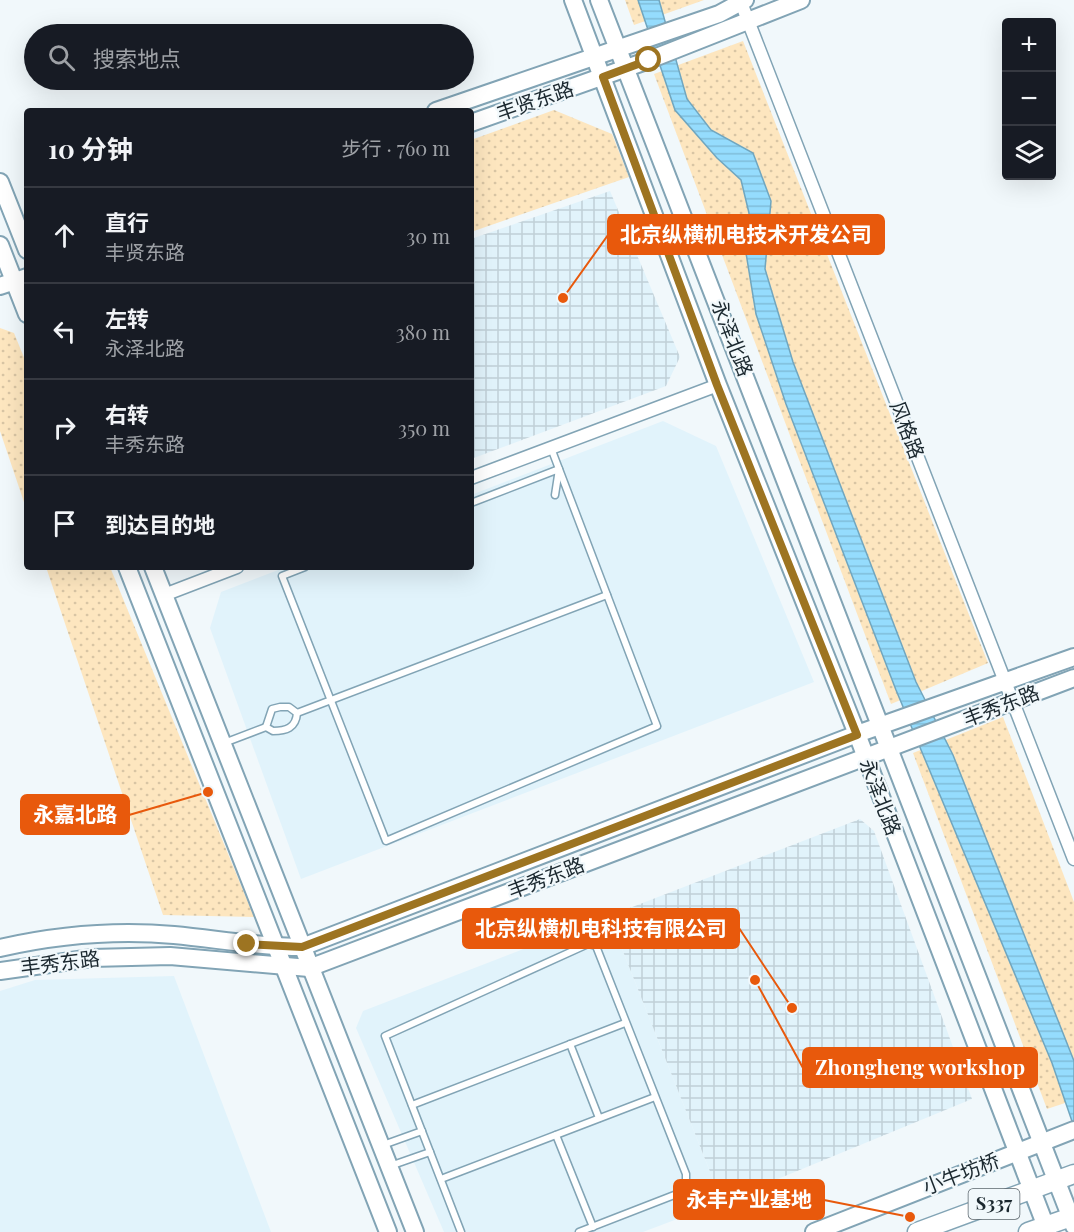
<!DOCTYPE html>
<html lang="zh">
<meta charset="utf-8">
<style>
:root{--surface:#171b24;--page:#20242c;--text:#f1f3f6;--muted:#9ea1a6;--line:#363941}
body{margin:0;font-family:"Playfair Display","Noto Sans SC",serif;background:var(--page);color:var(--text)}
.controls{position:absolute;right:18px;top:18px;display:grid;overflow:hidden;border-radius:6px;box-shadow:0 6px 24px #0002}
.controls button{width:54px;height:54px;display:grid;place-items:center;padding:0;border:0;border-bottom:2px solid var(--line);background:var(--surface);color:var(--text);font:30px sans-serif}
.stop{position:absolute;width:18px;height:18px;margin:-14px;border:4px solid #9d7421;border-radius:50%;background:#fff}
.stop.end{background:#9d7421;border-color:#fff;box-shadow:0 2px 6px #0008}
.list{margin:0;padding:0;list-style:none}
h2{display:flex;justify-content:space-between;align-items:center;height:78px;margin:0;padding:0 24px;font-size:26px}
h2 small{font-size:20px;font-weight:400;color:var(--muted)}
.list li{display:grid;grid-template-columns:39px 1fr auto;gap:18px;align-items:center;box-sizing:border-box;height:96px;padding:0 24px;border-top:2px solid var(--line)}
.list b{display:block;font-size:22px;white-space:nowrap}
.list p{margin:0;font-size:20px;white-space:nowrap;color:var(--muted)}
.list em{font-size:20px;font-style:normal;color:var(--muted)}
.icon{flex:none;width:33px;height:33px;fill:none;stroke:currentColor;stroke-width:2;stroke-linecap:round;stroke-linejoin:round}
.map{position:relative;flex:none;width:1074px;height:1232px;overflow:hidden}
.search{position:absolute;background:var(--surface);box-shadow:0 6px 24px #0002;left:24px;top:24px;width:450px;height:66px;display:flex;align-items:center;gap:15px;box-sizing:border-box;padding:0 21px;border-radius:33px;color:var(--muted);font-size:22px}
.panel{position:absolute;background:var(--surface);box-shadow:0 6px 24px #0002;left:24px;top:108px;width:450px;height:462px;border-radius:6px}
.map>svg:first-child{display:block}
.built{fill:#e1f3fb}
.industrial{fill:url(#industrial-grid)}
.grass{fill:url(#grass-dots)}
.water{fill:url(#water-rules);stroke:#70a6bf;stroke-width:1.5}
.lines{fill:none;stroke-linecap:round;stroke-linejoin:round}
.lane-casing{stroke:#82a4b5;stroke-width:9}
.street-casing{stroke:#82a4b5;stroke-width:15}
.secondary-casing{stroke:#82a4b5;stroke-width:20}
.primary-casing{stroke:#82a4b5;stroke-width:21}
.lane{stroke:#fff;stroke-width:6}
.street{stroke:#fff;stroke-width:12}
.secondary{stroke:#fff;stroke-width:16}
.primary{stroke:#fff;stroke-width:18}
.route{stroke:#9d7421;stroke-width:8}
.labels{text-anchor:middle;stroke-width:4.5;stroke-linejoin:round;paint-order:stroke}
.shield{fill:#f1f8fb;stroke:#5b666c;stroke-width:1.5}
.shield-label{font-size:18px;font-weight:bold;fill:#1b282f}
.street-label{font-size:20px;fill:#1b282f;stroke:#f1f8fb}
.leader{fill:none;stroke:#e8590c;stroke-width:2}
.callout-dot{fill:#e8590c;stroke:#f1f8fb;stroke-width:2}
.callout{fill:#e8590c;stroke:#e8590c;stroke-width:2}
.callout-label{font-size:21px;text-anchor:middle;font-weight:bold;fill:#fff}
</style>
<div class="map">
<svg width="1074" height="1232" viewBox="0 0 1074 1232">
<defs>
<pattern id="industrial-grid" width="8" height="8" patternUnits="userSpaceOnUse" patternTransform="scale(1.5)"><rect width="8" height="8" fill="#e1f3fb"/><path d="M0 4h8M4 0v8" fill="none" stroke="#c0d0d7"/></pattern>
<pattern id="grass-dots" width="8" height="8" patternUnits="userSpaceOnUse" patternTransform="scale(1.5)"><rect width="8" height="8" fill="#fde6bf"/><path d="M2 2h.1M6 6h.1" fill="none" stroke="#d8c5a4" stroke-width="1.8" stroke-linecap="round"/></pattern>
<pattern id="water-rules" width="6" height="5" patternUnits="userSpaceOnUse" patternTransform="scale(1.5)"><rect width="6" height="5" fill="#95dcfd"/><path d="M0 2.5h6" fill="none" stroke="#80bdd9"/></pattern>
</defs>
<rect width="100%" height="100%" fill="#f1f8fb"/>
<!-- built -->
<g class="built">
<polygon points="663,421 716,446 814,682 301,879 210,628 221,592 286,567 471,567 471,495"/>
<polygon points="609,916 722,1202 643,1232 444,1232 356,1028 363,1011"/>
<polygon points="174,976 271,1232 0,1232 0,991 35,980"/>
</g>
<!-- industrial -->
<g class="industrial">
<polygon points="610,191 680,357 666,386 471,459 471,239"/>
<polygon points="860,819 874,831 972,1099 722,1202 609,916"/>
</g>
<!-- grass -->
<g class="grass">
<polygon points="625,0 704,0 634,25"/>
<polygon points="743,41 988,663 891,704 654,74"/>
<polygon points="554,110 612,134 629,177 471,232 471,140"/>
<polygon points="0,328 14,333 27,365 27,511 0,431"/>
<polygon points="46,567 110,567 254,917 163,915"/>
<polygon points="1003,717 1074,902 1074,1100 1047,1109 913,753"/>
</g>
<!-- water -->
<polygon class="water" points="638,0 659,0 687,99 711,130 753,153 771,201 765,269 793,362 916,682 953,755 1074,1061 1074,1127 1052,1063 896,690 786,404 756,314 746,253 749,213 741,180 717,158 675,110"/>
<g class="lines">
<defs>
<g id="lane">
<polyline points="471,503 559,469 555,495"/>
<polyline points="305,567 282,576 386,841 657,726 551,448"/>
<path d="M 280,707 L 289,707 L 297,713 C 296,728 286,731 273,731 L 266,727 L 272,709 Z"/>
<polyline points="297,713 607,595"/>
<polyline points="224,743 266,727"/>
<polyline points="570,1044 599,1118"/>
<polyline points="412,1105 625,1023"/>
<polyline points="556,1135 593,1227"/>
<polyline points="383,1145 422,1131"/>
<polyline points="390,1166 430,1152"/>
<polyline points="441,1179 655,1097"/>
<polyline points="461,1232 385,1036 588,944 596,946 686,1174 686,1184 682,1192 579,1232"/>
</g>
<g id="street">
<polyline points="740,0 1074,859"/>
<polyline points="471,478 718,385"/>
<polyline points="164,595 237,567"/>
</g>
<g id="secondary">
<polyline points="573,0 718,385 857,734 1048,1232"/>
<polyline points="599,0 1074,1226"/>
<polyline points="436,111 719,14 745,0"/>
<polyline points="471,123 649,60 801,0"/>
<polyline points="0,182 27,250"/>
<polyline points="0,245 27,314"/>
<polyline points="0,286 27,277"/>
<polyline points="127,567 388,1232"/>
<polyline points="153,567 415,1232"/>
<path d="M 0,948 C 57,935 116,930 174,935 C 217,939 259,947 302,947 L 857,734 L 1074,657"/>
<polyline points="0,971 92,958 170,956 309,968 1074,678"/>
<polyline points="814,1232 1074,1130"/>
</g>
<g id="primary">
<polyline points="917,1232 1074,1174"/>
<polyline points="1028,1232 1074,1216"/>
</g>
</defs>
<!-- lane casing -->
<use href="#lane" class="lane-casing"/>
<!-- street casing -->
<use href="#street" class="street-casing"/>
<!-- secondary casing -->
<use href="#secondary" class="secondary-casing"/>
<!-- primary casing -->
<use href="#primary" class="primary-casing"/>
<!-- lane -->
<use href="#lane" class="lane"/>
<!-- street -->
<use href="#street" class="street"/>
<!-- secondary -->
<use href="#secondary" class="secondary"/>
<!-- primary -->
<use href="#primary" class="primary"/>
</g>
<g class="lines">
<!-- route -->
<polyline class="route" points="247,944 302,947 857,735 717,385 603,77 649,60"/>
</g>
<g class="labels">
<!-- shield labels -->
<rect class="shield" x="968.5" y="1189" width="51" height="30" rx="4.5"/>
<g class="shield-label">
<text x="994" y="1210">S337</text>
</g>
<!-- street labels -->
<g class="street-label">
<text transform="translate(535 101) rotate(-19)" y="7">丰贤东路</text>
<text transform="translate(732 338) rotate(69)" y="7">永泽北路</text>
<text transform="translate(907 430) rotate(69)" y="7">风格路</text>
<text transform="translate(1001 706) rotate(-21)" y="7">丰秀东路</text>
<text transform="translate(880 797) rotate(69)" y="7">永泽北路</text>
<text transform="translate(546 878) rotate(-21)" y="7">丰秀东路</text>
<text transform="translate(60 963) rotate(-7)" y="7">丰秀东路</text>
<text transform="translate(961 1174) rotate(-21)" y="7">小牛坊桥</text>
</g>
</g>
<!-- callouts -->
<path class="leader" d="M563 298L608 235M208 792L129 815M792 1008L739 928M755 980L803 1068M910 1217L824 1200"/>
<g class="callout-dot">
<circle cx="563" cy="298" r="6"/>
<circle cx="208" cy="792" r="6"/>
<circle cx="792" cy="1008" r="6"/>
<circle cx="755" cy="980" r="6"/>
<circle cx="910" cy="1217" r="6"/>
</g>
<g class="callout">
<rect x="608" y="215" width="276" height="39" rx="6"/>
<rect x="21" y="795" width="108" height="39" rx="6"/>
<rect x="463" y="909" width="276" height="39" rx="6"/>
<rect x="803" y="1048" width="234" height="39" rx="6"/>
<rect x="674" y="1180" width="150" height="39" rx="6"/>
</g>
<g class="callout-label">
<text x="746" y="242">北京纵横机电技术开发公司</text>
<text x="75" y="822">永嘉北路</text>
<text x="601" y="936">北京纵横机电科技有限公司</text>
<text x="920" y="1075">Zhongheng workshop</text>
<text x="749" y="1207">永丰产业基地</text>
</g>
</svg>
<div class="controls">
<button>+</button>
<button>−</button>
<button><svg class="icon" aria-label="layers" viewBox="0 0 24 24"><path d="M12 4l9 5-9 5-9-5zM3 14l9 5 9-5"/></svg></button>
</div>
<div class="stop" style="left:649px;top:60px"></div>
<div class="stop end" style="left:247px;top:944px"></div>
<div class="search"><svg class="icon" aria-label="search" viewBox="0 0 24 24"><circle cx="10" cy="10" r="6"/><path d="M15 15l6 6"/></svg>搜索地点</div>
<section class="panel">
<h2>10 分钟<small>步行 · 760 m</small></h2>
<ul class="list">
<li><svg class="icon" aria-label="ahead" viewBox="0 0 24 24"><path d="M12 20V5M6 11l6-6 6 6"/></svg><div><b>直行</b><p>丰贤东路</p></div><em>30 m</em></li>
<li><svg class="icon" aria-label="left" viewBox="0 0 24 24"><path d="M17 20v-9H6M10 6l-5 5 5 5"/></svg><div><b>左转</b><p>永泽北路</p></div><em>380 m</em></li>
<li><svg class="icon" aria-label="right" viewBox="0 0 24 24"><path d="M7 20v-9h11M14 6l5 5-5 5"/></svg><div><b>右转</b><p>丰秀东路</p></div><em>350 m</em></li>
<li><svg class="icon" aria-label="arrive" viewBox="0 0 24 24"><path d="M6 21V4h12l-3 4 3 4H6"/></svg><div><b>到达目的地</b></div></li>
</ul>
</section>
</div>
